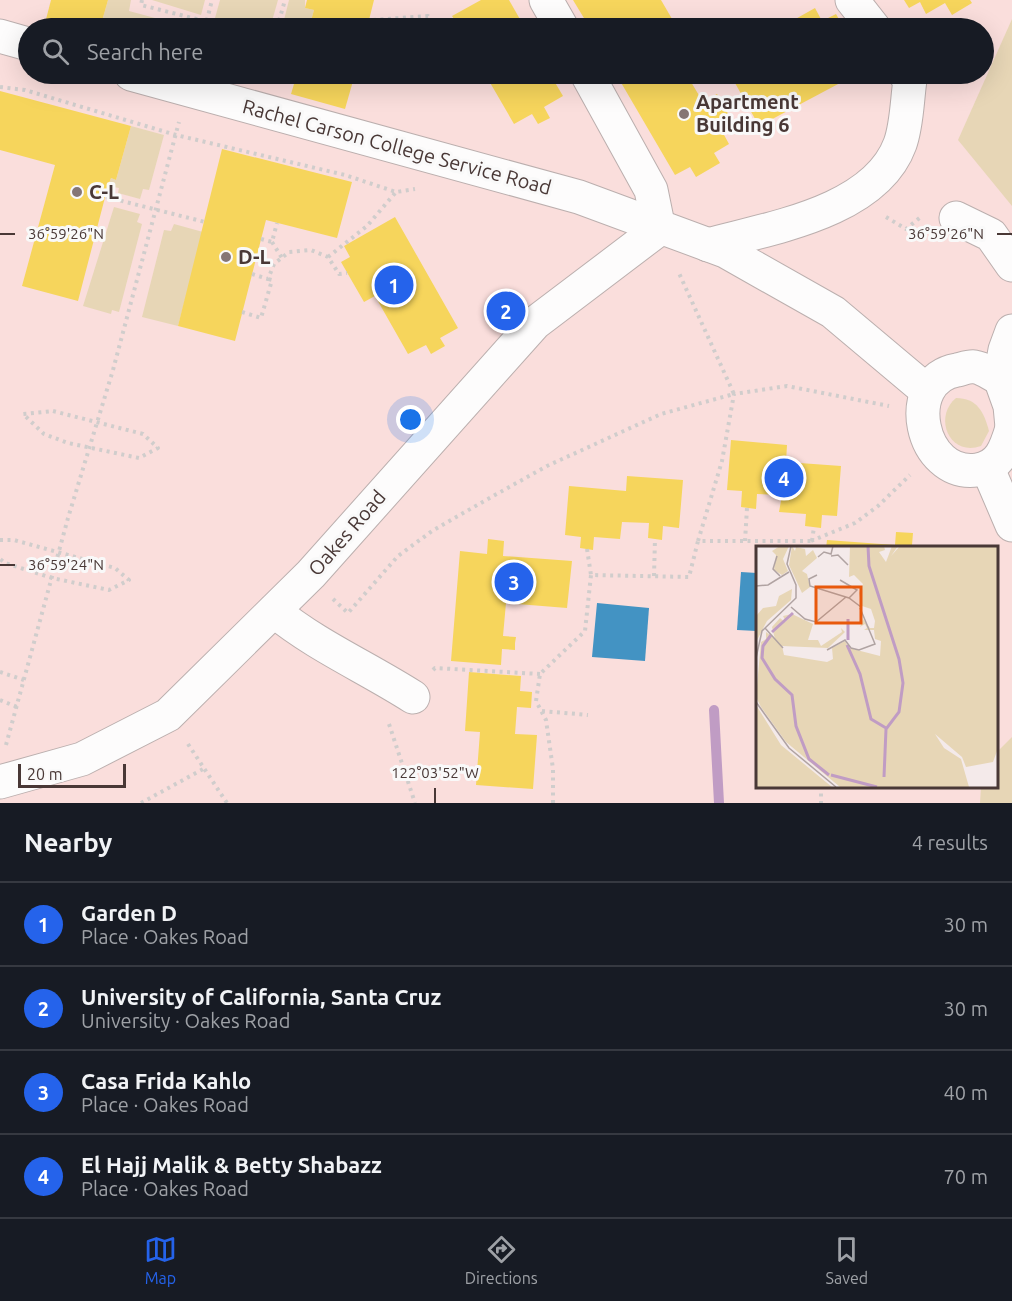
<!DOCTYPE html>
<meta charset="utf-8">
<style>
:root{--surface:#171b24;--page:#20242c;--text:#f1f3f6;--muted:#9ea1a6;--line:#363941;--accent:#2563eb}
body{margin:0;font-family:Ubuntu,sans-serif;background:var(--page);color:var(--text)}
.scale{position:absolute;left:18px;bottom:15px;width:108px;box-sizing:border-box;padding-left:6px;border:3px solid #493836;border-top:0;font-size:16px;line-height:21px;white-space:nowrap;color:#493836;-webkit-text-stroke:4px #f9f9f9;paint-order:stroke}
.you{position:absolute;left:411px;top:420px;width:21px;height:21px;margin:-15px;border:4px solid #fff;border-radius:50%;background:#1a73e8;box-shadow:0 0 0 9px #1a73e833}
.badge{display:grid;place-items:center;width:39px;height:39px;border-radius:50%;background:var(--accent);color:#fff;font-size:20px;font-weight:700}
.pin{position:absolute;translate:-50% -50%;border:3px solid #fff;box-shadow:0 2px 6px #0006}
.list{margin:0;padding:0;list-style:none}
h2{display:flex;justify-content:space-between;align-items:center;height:78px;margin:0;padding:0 24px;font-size:26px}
h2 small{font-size:20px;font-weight:400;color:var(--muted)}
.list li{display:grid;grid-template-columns:39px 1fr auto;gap:18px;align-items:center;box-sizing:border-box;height:84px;padding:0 24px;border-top:2px solid var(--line)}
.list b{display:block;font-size:22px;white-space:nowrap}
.list p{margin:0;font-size:20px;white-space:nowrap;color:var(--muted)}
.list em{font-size:20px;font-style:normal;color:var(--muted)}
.icon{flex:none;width:33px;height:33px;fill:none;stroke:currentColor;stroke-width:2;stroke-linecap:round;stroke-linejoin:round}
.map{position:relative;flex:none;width:1012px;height:803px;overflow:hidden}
.search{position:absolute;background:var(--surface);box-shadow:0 6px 24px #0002;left:18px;right:18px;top:18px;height:66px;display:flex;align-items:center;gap:15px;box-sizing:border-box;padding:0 21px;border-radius:33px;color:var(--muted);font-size:22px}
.sheet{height:414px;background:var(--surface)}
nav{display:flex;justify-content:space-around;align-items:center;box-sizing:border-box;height:84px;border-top:2px solid var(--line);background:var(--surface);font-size:16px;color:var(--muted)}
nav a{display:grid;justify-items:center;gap:3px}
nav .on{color:var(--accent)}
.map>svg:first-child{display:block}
.built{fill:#fadedc;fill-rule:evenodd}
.green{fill:#e7d6b6}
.homes{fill:#f6d55c}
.schools{fill:#4393c3}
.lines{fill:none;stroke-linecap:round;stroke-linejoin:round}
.stream{stroke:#c09cc4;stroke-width:10}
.minor-casing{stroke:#bbafae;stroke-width:35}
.path{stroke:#d0cdcc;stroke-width:4;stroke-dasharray:3 4.5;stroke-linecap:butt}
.minor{stroke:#fdfcfc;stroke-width:33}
.ticks{fill:none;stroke:#493836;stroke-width:2}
.poi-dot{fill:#857675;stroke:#f9f9f9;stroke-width:2}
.labels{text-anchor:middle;stroke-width:6;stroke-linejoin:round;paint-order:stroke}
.poi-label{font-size:20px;font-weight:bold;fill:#493836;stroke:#f9f9f9;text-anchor:start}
.street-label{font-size:20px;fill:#493836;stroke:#f9f9f9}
.inset-river{fill:none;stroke:#c09cc4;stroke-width:3}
.inset-road{fill:none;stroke:#b0a3a2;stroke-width:1.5}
.view{fill:#e8590c;fill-opacity:0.15;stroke:#e8590c;stroke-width:3}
.inset-edge{fill:none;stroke:#493836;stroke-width:3}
.ticks-label{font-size:15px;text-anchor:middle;fill:#493836;stroke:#f9f9f9;stroke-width:6;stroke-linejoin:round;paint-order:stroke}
</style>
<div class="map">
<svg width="1012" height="803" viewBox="0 0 1012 803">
<rect width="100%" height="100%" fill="#f4eaea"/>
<!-- built -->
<path class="built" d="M 0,0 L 1012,0 L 1012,803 L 0,803 ZM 28,28 L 984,28 L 984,74 L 28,74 ZM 757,548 L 996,548 L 996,786 L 757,786 Z"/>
<!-- green -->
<g class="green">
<polygon points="108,0 131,0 129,11 192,28 100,28"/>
<polygon points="152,0 205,0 201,15"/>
<polygon points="220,0 278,0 270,28 215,18"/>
<polygon points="289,0 305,0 305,8 314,10 309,28 282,28"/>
<polygon points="1012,19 1012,206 958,140"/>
<polygon points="131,126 164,135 149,190 143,189 140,199 118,193 119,188 108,186 111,178 116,180"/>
<polygon points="114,207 140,214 137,222 142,224 119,312 112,310 111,314 83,306"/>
<polygon points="174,224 203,232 178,326 142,317 164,230 171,231"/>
<path d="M 956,398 C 977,398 984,412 989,431 L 981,446 C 949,457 933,417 956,398 Z"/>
<polygon points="1012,737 1012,803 980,803 981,787 996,786 996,753"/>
</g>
<!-- homes -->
<g class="homes">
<polygon points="51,0 108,0 100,28 44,27"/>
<polygon points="307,0 374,0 367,28 309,28 314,10 305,8"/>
<polygon points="481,0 509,0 525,28 460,28 452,16"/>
<polygon points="573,0 661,0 675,24 668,28 590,28"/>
<polygon points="904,0 970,0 972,3 952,15 945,3 926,14 920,2 909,8"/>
<polygon points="815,8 822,21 836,14 844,28 784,28 783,26"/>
<polygon points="297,74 355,74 345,109 291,94"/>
<polygon points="485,74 550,74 563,96 544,107 550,118 538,124 532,114 514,124"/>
<polygon points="616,74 705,74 691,82 703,102 717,94 735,126 723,133 729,144 714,153 720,163 696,177 690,167 675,175"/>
<polygon points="730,74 857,74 759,126"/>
<polygon points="0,91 131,126 116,180 111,178 108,186 78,301 22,286 55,165 0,150"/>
<polygon points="222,149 352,182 337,238 266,220 235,341 178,326"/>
<polygon points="395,217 458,328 440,338 445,346 431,354 426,345 408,354 375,296 364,302 341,262 350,257 344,246"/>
<polygon points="731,440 787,445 786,462 841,466 837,516 822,515 821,528 805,526 806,514 779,512 782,495 757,494 756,509 741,507 742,491 727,490"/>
<polygon points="627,476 683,480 679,528 663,526 662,540 648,538 649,523 622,522 620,539 594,537 593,550 580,548 581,537 565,535 569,486 626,491"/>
<polygon points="896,532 913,533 912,545 932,548 826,548 827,540 895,545"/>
<polygon points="488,539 504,541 503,556 572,561 567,608 506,603 503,636 516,637 515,643 515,650 502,649 501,665 451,661 460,551 487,554"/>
<polygon points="469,672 521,676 520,691 532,692 531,708 517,707 515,734 537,735 533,789 476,785 480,732 465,731"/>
</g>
<!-- schools -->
<g class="schools">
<polygon points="741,572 757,573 757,631 737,630"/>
<polygon points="597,603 649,608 645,661 592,657"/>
</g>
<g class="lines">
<!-- stream -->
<polyline class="stream" points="714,710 719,803"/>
<defs>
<g id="minor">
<polyline points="546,0 562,28"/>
<polyline points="852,0 874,28"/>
<polyline points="0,36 28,44"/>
<polyline points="131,74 579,197 725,251 833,312 927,391"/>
<polyline points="587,74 651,190 659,229"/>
<polyline points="956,218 991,235 1012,265"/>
<path d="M 708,245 C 770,228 875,212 900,144 C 907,125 907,100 910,80 L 905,74"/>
<polyline points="1012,331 1005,350 1000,378 1010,406 1012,427"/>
<path d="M 1000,378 C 992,375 983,368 975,367 C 969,366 962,369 957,370 C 900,380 920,478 977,470 C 1000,467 1006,448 1012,428"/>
<polyline points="988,469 1012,525"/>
<path d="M 274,611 C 317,646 366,667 413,697"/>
<polyline points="0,782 82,759 168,715 311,574 535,323 659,229"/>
</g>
</defs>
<!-- minor casing -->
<use href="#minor" class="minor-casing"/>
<!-- path -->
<g class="path">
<polyline points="142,0 141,5 232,28"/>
<polyline points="373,20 428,16 437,28"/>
<polyline points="205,28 212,0"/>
<polyline points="277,28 285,0"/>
<polyline points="0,87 25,90 176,135 345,175 396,192 415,189"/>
<polyline points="106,197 205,222"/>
<polyline points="886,217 906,229 922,216"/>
<polyline points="261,239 272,242 277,223"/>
<polyline points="272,242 282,258"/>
<polyline points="328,257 367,226 396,192"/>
<polyline points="252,274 268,279 274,264 289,252 311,250 328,257 339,274 347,273"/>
<polyline points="242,312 261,318 272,280 268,279"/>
<polygon points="53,411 143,434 158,448 139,458 68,443 44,434 23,414"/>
<polyline points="0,540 14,540 115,568 129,580 109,590 52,578 5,563 0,559"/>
<polyline points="745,541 747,508"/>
<polyline points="811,541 855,523 878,506 910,475"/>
<polyline points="812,541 814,527"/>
<polyline points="811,548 811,541 698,541 722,461 734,394 787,386 889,406"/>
<polyline points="587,549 591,575"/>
<polyline points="654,576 655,539"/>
<polyline points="333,599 348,613 398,556 432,531 486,500 547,466 661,414 734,394 678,271"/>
<polyline points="433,670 435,668 540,674"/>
<polyline points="0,672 24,680"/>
<polyline points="0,700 17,707"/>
<polyline points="542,711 588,715"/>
<polyline points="389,724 415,803"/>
<polyline points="188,744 227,803"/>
<polyline points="6,745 68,518 113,370 179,122"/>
<polyline points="821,786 821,803"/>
<polyline points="141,803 205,768"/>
<polyline points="553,803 553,769 546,720 536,701 540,674 585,631 591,575 689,577 698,541"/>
</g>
<!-- minor -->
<use href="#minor" class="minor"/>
</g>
<!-- ticks -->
<path class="ticks" d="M 0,234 L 15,234M 997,234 L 1012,234M 0,565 L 15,565M 435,788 L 435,803"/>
<!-- markers -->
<g class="poi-dot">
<circle cx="684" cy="114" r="6"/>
<circle cx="77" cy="192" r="6"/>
<circle cx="226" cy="257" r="6"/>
</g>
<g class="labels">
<!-- poi labels -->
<g class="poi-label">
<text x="696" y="109">Apartment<tspan x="696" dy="23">Building 6</tspan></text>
<text x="89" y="199">C-L</text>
<text x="238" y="264">D-L</text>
</g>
<!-- street labels -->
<g class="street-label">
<text transform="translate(397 147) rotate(15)" y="7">Rachel Carson College Service Road</text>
<text transform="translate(347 533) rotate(-49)" y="7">Oakes Road</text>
</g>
</g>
<!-- overview -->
<g transform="translate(756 546)">
<rect width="242" height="242" fill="#f4eaea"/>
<path d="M 24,0 L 33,0 L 27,13 L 32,25 L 26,29 L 18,24 L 20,9 L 16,5 ZM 36,0 L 39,5 L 40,1 L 49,3 L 50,10 L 57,4 L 61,12 L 46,25 L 51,28 L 54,41 L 46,47 L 33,19 ZM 94,0 L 128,0 L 129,4 L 123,6 L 130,16 L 136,0 L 142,0 L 135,10 L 144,0 L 241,0 L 241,205 L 237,216 L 210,221 L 206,211 L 179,188 L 188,202 L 205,213 L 213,241 L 84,241 L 30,196 L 5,161 L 0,151 L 5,96 L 10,93 L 10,86 L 19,93 L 16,81 L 24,72 L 29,76 L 36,70 L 29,74 L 27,70 L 36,68 L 57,78 L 52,94 L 62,94 L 65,100 L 86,86 L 85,82 L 89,86 L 72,102 L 26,100 L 28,109 L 71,116 L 77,113 L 76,102 L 89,95 L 93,102 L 124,110 L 125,95 L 119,93 L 118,84 L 108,84 L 111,82 L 109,78 L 104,81 L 107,73 L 114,82 L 118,82 L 119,75 L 115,63 L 106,60 L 103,47 L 107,38 L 98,29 L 93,31 ZM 36,43 L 35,54 L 11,75 L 0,96 L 1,69 L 7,62 L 20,60 L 23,50 ZM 0,159 L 25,199 L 76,241 L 0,241 Z" fill="#e7d6b6"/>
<path class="inset-river" d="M 112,0 L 113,20 L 143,113 L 147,137 L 143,166 L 130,183 L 128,231M 16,86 L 37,67M 15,89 L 7,100 L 6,112 L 19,133 L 36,149 L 40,180 L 53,213 L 73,229M 92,94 L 92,73M 91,99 L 104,128 L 115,173 L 130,182M 75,229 L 121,241"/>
<path class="inset-road" d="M 21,10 L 17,23 L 24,30M 75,10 L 82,9 L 92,19M 62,11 L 68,6 L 75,8 L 77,0M 61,29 L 53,33 L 54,40 L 93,52 L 105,61M 84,34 L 101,44 L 93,52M 0,40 L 12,39 L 33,26M 35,61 L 49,73 L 60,76 L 90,51M 9,82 L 27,102M 71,104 L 89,94 L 95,102 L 103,104 L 119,98 L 104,62M 0,112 L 6,85 L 40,52 L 40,39 L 31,18 L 35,0M 0,156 L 33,202 L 80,241"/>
<path class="view" d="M 60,41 L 105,41 L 105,77 L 60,77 Z"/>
<rect width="242" height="242" class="inset-edge"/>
</g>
<g class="ticks-label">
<text x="66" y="239">36°59'26"N</text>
<text x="946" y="239">36°59'26"N</text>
<text x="66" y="570">36°59'24"N</text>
<text x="435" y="778">122°03'52"W</text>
</g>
</svg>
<div class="scale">20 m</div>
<div class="you"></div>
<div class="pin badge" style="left:394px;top:285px">1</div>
<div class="pin badge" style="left:506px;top:311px">2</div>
<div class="pin badge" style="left:514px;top:582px">3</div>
<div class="pin badge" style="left:784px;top:478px">4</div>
<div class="search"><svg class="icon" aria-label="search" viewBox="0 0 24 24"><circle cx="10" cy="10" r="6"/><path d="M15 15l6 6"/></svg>Search here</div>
</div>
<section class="sheet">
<h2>Nearby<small>4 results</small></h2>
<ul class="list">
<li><span class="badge">1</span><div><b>Garden D</b><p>Place · Oakes Road</p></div><em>30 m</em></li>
<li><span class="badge">2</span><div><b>University of California, Santa Cruz</b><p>University · Oakes Road</p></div><em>30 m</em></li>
<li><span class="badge">3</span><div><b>Casa Frida Kahlo</b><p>Place · Oakes Road</p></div><em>40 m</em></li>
<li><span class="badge">4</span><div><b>El Hajj Malik &amp; Betty Shabazz</b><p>Place · Oakes Road</p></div><em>70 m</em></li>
</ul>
</section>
<nav>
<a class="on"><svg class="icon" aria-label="map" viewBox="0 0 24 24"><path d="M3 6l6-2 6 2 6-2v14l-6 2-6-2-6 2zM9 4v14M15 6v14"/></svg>Map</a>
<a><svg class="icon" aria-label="directions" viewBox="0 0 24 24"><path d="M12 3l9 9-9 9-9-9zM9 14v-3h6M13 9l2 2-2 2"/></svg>Directions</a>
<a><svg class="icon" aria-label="saved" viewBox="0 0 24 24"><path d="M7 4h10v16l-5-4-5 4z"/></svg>Saved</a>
</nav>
